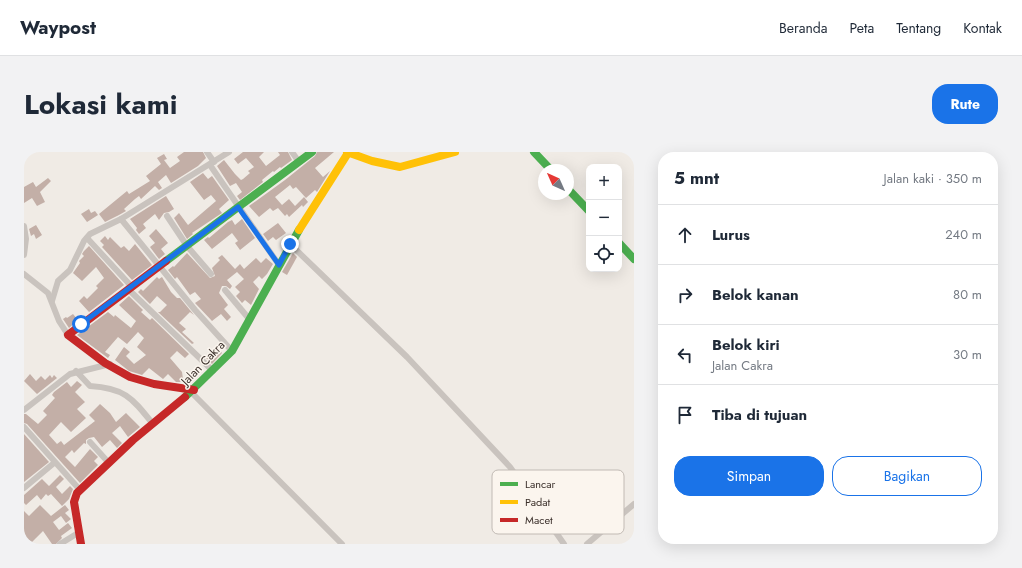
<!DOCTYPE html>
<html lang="id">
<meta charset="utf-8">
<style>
:root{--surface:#fff;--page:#f2f2f3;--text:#1f2937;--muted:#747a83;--line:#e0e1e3;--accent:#1a73e8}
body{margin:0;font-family:Jost,sans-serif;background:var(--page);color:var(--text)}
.controls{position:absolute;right:12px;top:12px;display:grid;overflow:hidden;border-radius:8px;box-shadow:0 4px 16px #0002}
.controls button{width:36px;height:36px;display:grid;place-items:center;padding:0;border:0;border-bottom:1px solid var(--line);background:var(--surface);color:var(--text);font:20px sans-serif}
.compass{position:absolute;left:514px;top:12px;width:36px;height:36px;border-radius:50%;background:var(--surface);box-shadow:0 4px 16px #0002;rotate:315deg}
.stop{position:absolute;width:12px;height:12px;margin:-9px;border:3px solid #1a73e8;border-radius:50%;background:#fff}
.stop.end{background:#1a73e8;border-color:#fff;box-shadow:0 1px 4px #0008}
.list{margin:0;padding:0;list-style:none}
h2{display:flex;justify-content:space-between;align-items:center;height:52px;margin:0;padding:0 16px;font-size:17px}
h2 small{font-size:13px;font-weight:400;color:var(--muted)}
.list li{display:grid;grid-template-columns:26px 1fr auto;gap:12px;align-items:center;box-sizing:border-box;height:60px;padding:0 16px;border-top:1px solid var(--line)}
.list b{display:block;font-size:15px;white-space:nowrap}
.list p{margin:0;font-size:13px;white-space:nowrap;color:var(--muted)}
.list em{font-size:13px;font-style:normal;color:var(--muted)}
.actions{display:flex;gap:8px;padding:12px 16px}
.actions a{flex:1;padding:9px 0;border:1px solid var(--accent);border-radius:16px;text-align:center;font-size:14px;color:var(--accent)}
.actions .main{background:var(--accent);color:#fff}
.icon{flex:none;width:22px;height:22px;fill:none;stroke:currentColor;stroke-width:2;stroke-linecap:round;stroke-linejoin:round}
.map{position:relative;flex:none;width:610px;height:392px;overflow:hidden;border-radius:16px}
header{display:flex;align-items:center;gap:24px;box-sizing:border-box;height:56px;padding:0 20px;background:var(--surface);border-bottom:1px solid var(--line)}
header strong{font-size:19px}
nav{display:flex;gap:22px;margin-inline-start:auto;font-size:14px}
.intro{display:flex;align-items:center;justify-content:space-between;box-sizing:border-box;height:96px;padding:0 24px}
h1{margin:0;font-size:28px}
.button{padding:10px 18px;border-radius:16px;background:var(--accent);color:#fff;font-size:14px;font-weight:700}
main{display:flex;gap:24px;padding:0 24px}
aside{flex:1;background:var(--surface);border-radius:16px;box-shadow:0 4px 16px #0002}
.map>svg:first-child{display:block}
.building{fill:#c3afa7}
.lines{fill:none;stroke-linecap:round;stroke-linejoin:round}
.street{stroke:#c9c3be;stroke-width:6}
.fast{stroke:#4caf50;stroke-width:8}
.slow{stroke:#ffc107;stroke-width:8}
.jam{stroke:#c62828;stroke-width:8}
.route{stroke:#1a73e8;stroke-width:5}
.labels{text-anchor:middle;stroke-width:3;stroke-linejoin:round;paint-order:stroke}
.street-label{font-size:12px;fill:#3b302b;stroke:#fbf5ee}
.key{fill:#fbf5ee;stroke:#c1bab4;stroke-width:1}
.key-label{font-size:11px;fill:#3b302b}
</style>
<header>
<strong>Waypost</strong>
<nav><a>Beranda</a><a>Peta</a><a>Tentang</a><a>Kontak</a></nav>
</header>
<div class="intro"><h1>Lokasi kami</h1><a class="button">Rute</a></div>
<main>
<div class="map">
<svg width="610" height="392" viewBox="0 0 610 392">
<rect width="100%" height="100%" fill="#f0ebe5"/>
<!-- building -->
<g class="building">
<polygon points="160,0 179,0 182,6 174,14 147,31 142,23 134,30 138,36 135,38 131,34 117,47 115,44 111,47 100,57 102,59 95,63 81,70 75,62 103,39 105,42 126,29 122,24 137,12 133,6 140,2 143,7 140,8 146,16 156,9 153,5"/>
<polygon points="219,0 240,0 235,5 242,14 256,3 254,0 264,0 268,8 257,16 256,15 250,20 249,19 238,28 239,30 216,48 213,44 218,40 212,31 206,34 193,14 200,8 211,22 217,28 219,27 226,21 224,19 230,15 222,6 214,12 210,7"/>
<polygon points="293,0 310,0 291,16 299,25 306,19 293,40 291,38 282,46 272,35 269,37 266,33 251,45 258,53 265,47 271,54 280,45 284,50 279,55 278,53 265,65 263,62 261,64 254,56 249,59 246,56 235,65 225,54 261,28 291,4"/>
<polygon points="179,21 184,27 188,24 205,48 195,57 198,61 168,81 169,82 163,87 150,66 155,61 164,73 192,49 187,43 180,48 166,30"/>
<polygon points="24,26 27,29 16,40 21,50 13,54 8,46 0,51 0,35 9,30 12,35"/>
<polygon points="142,44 150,57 145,60 140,61 135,68 131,62 119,72 122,76 115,82 112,78 113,76 106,67"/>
<polygon points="65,57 67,61 71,59 74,63 63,70 57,62"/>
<polygon points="218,67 231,86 216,98 211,91 214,89 208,81 188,97 180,88 184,85 185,86 204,70 208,68 211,73"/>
<polygon points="254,71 262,81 252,88 249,85 244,89 239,82"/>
<polygon points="12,73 18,83 12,87 10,82 7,84 5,77"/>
<polygon points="132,77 144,91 137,97 141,102 135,107 126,95 131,91 125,84"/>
<polygon points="81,84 84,88 86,85 97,96 100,94 105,99 111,92 128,113 108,128 78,95 80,93 76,89"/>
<polygon points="65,94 100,133 65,160 55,149 60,144 63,147 74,136 72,134 80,126 72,115 58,129 49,121 56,111 55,109 60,104 58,102 60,99"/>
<polygon points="163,101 186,126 191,124 188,116 196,108 194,106 198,103 211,117 216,112 220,117 232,106 237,111 242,106 249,112 243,122 238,127 235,124 229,130 235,137 227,153 221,148 218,151 212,144 216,140 211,135 220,127 213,120 203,128 208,134 206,137 202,134 198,134 195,141 204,153 200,157 207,165 203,169 197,162 188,169 171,151 177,147 171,140 166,143 153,125 151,127 144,118 149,114 150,115"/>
<polygon points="269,101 273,105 263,123 258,120"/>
<polygon points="133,125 135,127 138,125 147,140 153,146 156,146 170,163 166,160 155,171 162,177 158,180 170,191 168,192 134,160 136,160 143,153 133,144 126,152 114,140 117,137 119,139"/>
<polygon points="105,144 119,158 117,160 126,168 128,166 165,202 161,206 153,199 146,206 158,220 159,227 156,230 152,230 144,222 139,227 125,216 118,223 115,222 105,219 91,208 100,195 106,200 102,204 110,212 122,203 113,195 120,186 114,180 103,192 94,185 81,200 86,203 84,206 53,183 84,160 90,165 91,163 107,176 112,169 95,153"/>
<polygon points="49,162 54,168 45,176 39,167 42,165 43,166"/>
<polygon points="193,195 198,201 188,212 182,206"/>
<polygon points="6,222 12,229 17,224 21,228 26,223 28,226 30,223 33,226 13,242 0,229"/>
<polygon points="53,229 58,233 51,240 61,250 53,257 62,266 47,280 37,270 25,283 33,292 37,289 40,293 71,269 65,263 76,252 86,261 92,270 102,261 116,275 104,285 96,274 88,281 98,291 93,296 86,288 78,295 70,285 65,286 62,288 62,292 60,291 50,301 48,298 41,305 51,315 66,297 74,305 70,309 74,313 56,331 3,272 0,271 0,262 2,262 14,272 23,263 19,259 31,246 28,243 30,240 43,230 47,235"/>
<polygon points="0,282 25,310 0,330"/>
<polygon points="36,323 40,327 32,335 38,342 46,334 49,337 45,347 38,354 27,342 24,344 22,342 17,348 13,343 2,353 0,351 0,343 18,327 25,334"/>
<polygon points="16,353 27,364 41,353 45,358 41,361 47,367 42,371 37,364 29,370 35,378 44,371 48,376 37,384 38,386 32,392 28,392 19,379 6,392 0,392 0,388 2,386 0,383 0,359 5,364"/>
</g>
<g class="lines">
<!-- street -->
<g class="street">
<polyline points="183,0 190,10"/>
<polyline points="268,0 275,10"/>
<polyline points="186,13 255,113"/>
<polyline points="143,64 163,94 187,122"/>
<polyline points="97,67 171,158 208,199"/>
<polyline points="0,74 2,87 0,103"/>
<polyline points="63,86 108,135"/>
<polyline points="266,92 383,205 486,315 540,392"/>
<polyline points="0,122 24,141 35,169 44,183"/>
<polyline points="104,137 189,219"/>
<polyline points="201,138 226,168"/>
<polyline points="28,149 34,129 46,118 60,89 66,82 97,67 205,0"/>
<path d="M 52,219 L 66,234 C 101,236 108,246 129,272"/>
<polyline points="167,240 318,392"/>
<polyline points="0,258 46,222 86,212"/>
<polyline points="0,275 56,338"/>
<polyline points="66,290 84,310"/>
<polyline points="0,336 30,311"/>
<polyline points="36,392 54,381"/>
<polyline points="563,392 610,352"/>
</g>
<!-- fast -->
<g class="fast">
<polyline points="510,0 527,18"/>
<polyline points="544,37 565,59"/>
<polyline points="595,91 610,107"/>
<polyline points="142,109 288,0"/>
<polyline points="161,245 208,199 275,78"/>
</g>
<!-- slow -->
<g class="slow">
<polyline points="323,0 348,9 376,15 431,0"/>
<polyline points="275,78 324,1"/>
</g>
<!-- jam -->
<g class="jam">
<polyline points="142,109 44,183 81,211 106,225 130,232 170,238"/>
<polyline points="57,392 50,350 53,341 109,288 161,245"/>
</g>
</g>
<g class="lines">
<!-- route -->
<polyline class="route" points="57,172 214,55 255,113 266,92"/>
</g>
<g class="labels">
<!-- street labels -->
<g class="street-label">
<text transform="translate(179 211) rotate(-46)" y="4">Jalan Cakra</text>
</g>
</g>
<!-- legend -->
<rect x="468" y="318" width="132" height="64" rx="6" class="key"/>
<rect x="476" y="330" width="18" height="4" fill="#4caf50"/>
<rect x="476" y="348" width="18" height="4" fill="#ffc107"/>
<rect x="476" y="366" width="18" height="4" fill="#c62828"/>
<g class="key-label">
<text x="501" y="336">Lancar</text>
<text x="501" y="354">Padat</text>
<text x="501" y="372">Macet</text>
</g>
</svg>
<div class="controls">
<button>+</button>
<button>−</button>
<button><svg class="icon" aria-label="locate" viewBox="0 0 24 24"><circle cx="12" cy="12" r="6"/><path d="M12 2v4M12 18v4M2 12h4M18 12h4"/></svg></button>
</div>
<svg class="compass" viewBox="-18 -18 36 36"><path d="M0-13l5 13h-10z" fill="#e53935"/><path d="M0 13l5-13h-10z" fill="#747a83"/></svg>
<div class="stop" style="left:57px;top:172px"></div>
<div class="stop end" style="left:266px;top:92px"></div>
</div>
<aside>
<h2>5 mnt<small>Jalan kaki · 350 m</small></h2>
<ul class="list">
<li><svg class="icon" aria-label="ahead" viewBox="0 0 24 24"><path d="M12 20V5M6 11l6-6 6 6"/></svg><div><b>Lurus</b></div><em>240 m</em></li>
<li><svg class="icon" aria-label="right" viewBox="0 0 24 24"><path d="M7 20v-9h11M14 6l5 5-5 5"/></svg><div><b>Belok kanan</b></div><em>80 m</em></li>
<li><svg class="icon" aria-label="left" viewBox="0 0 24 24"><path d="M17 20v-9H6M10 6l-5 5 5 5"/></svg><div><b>Belok kiri</b><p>Jalan Cakra</p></div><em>30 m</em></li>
<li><svg class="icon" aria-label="arrive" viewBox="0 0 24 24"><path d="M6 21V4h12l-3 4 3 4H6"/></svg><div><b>Tiba di tujuan</b></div></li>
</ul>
<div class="actions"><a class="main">Simpan</a><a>Bagikan</a></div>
</aside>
</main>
